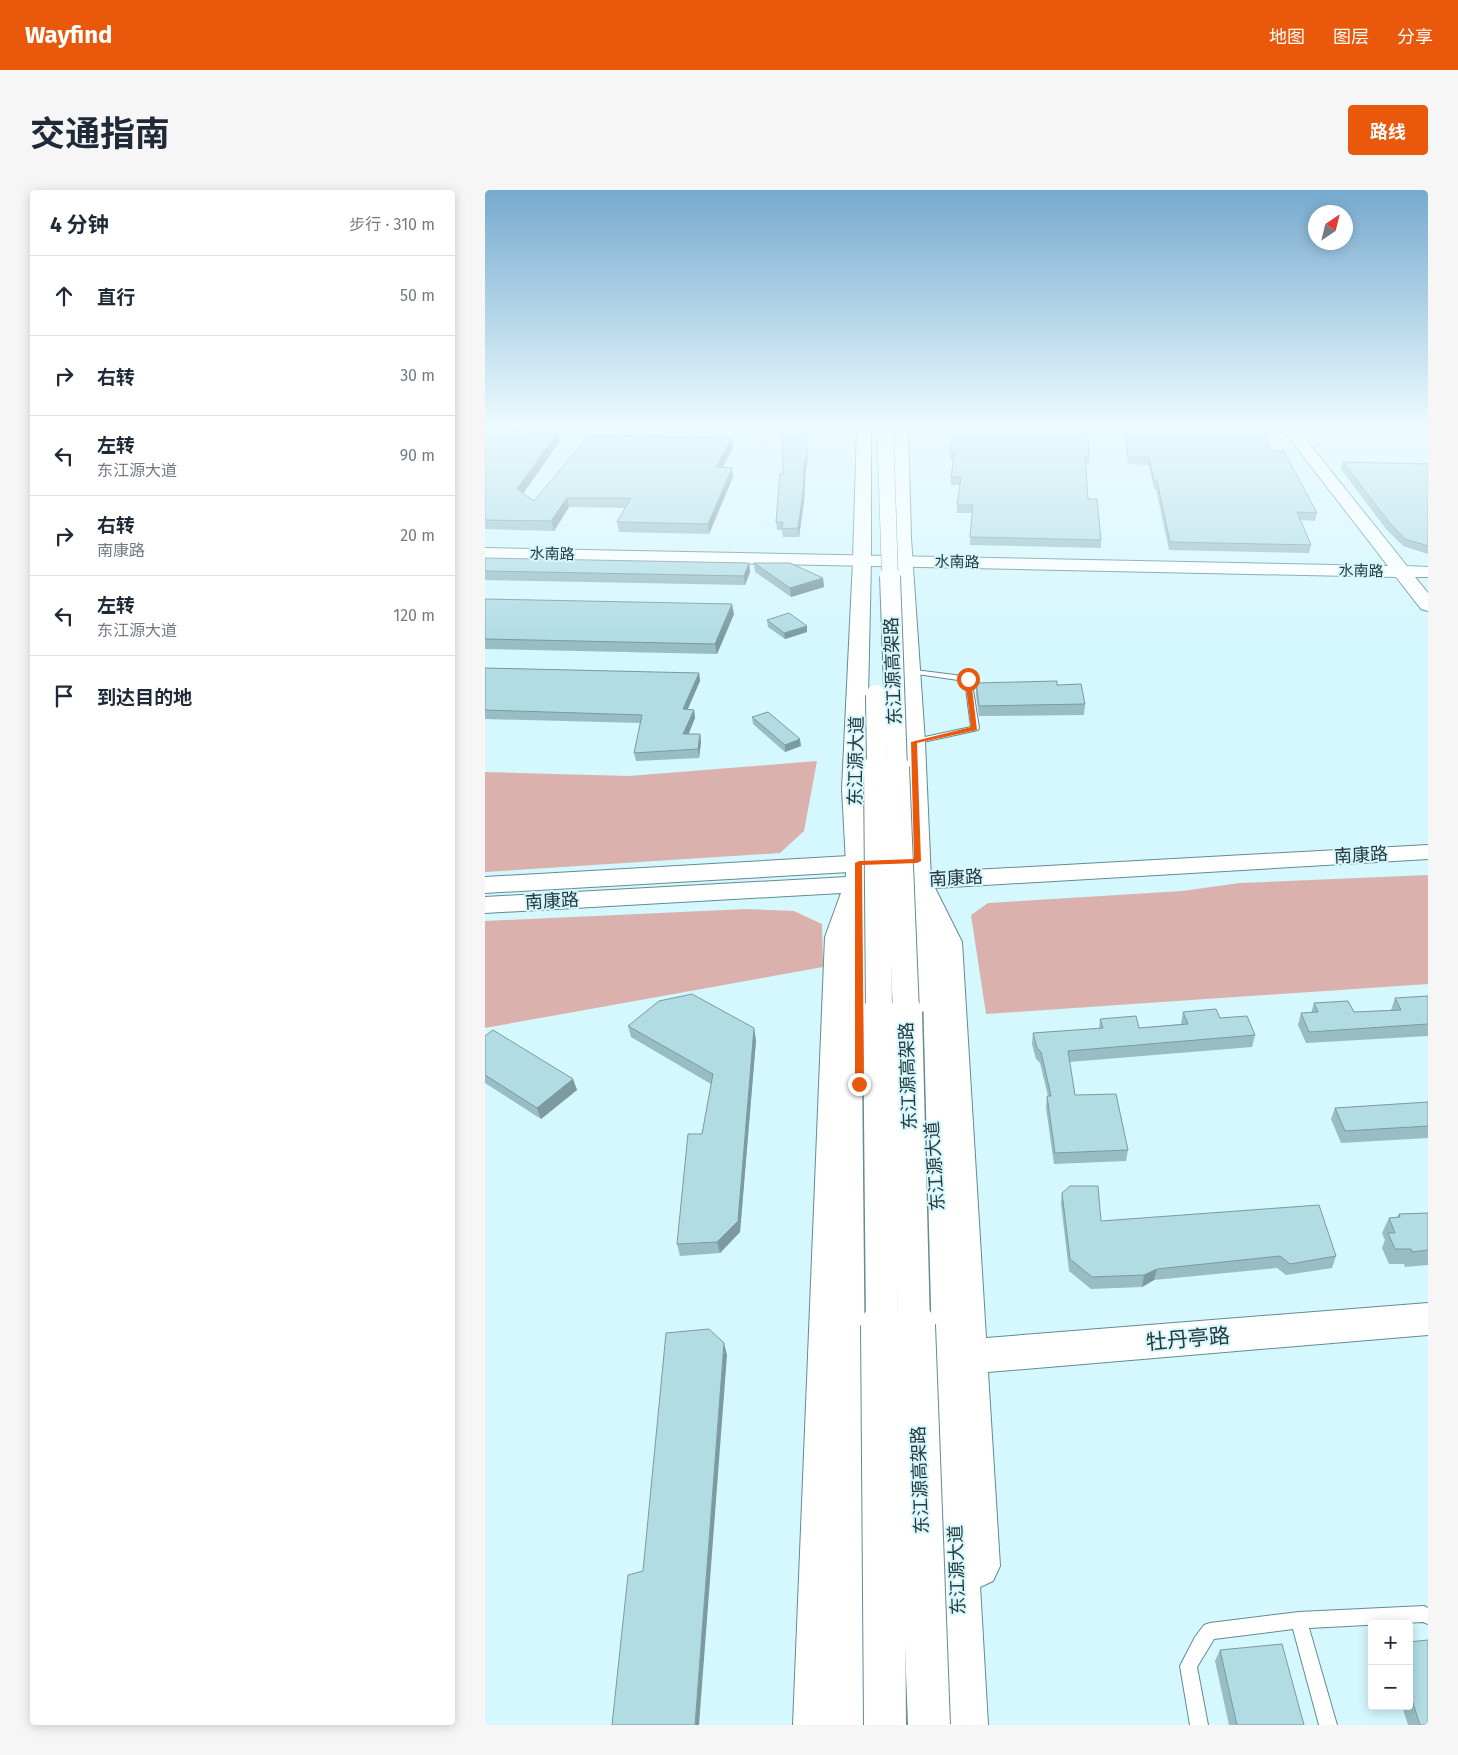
<!DOCTYPE html>
<html lang="zh">
<meta charset="utf-8">
<style>
:root{--surface:#fff;--page:#f6f6f7;--text:#1f2937;--muted:#747a83;--line:#e0e1e3;--accent:#ea580c}
body{margin:0;font-family:"Fira Sans","Noto Sans SC",sans-serif;background:var(--page);color:var(--text)}
.controls{position:absolute;right:15px;bottom:15px;display:grid;overflow:hidden;border-radius:5px;box-shadow:0 2px 12px #0003}
.controls button{width:45px;height:45px;display:grid;place-items:center;padding:0;border:0;border-bottom:1px solid var(--line);background:var(--surface);color:var(--text);font:25px sans-serif}
.compass{position:absolute;left:823px;top:15px;width:45px;height:45px;border-radius:50%;background:var(--surface);box-shadow:0 2px 12px #0003;rotate:35deg}
.stop{position:absolute;width:15px;height:15px;margin:-11px;border:4px solid #ea580c;border-radius:50%;background:#fff}
.stop.end{background:#ea580c;border-color:#fff;box-shadow:0 1px 5px #0008}
.list{margin:0;padding:0;list-style:none}
h2{display:flex;justify-content:space-between;align-items:center;height:65px;margin:0;padding:0 20px;font-size:21px}
h2 small{font-size:16px;font-weight:400;color:var(--muted)}
.list li{display:grid;grid-template-columns:32px 1fr auto;gap:15px;align-items:center;box-sizing:border-box;height:80px;padding:0 20px;border-top:1px solid var(--line)}
.list b{display:block;font-size:19px;white-space:nowrap}
.list p{margin:0;font-size:16px;white-space:nowrap;color:var(--muted)}
.list em{font-size:16px;font-style:normal;color:var(--muted)}
.icon{flex:none;width:28px;height:28px;fill:none;stroke:currentColor;stroke-width:2;stroke-linecap:round;stroke-linejoin:round}
.map{position:relative;flex:none;width:943px;height:1535px;overflow:hidden;border-radius:5px}
header{display:flex;align-items:center;gap:30px;box-sizing:border-box;height:70px;padding:0 25px;background:var(--accent);color:#fff}
header strong{font-size:24px}
nav{display:flex;gap:28px;margin-inline-start:auto;font-size:18px}
.intro{display:flex;align-items:center;justify-content:space-between;box-sizing:border-box;height:120px;padding:0 30px}
h1{margin:0;font-size:35px}
.button{padding:12px 22px;border-radius:5px;background:var(--accent);color:#fff;font-size:18px;font-weight:700}
main{display:flex;gap:30px;padding:0 30px}
aside{flex:1;background:var(--surface);border-radius:5px;box-shadow:0 2px 12px #0003}
.map>svg:first-child{display:block}
.green{fill:#dbb1ad}
.lines{fill:none;stroke-linecap:round;stroke-linejoin:round}
.lane-casing{stroke:#638b93;stroke-width:2}
.secondary-casing{stroke:#638b93;stroke-width:2}
.primary-casing{stroke:#638b93;stroke-width:2}
.lane{fill:#fff;fill-rule:evenodd}
.secondary{fill:#fff;fill-rule:evenodd}
.primary{fill:#fff;fill-rule:evenodd}
.highway-bridge-far4-casing{stroke:#638b93;stroke-width:17;stroke-linecap:butt}
.highway-bridge-far3-casing{stroke:#638b93;stroke-width:22;stroke-linecap:butt}
.highway-bridge-far2-casing{stroke:#638b93;stroke-width:28;stroke-linecap:butt}
.highway-bridge-far1-casing{stroke:#638b93;stroke-width:35;stroke-linecap:butt}
.highway-bridge-casing{stroke:#638b93;stroke-width:44;stroke-linecap:butt}
.highway-bridge-far4{stroke:#fff;stroke-width:16}
.highway-bridge-far3{stroke:#fff;stroke-width:20}
.highway-bridge-far2{stroke:#fff;stroke-width:26}
.highway-bridge-far1{stroke:#fff;stroke-width:32}
.highway-bridge{stroke:#fff;stroke-width:42}
.wall{fill:#98bdc4}
.shaded-wall{fill:#7c9aa0}
.building{fill:#b1dce4;stroke:#7c9aa0}
.route{fill:#ea580c}
.labels{text-anchor:middle;stroke-width:4;stroke-linejoin:round;paint-order:stroke}
.far-street-label{font-size:15px;fill:#28393c;stroke:#d5f7fe}
.street-label{font-size:18px;fill:#28393c;stroke:#d5f7fe}
.near-street-label{font-size:21px;fill:#28393c;stroke:#d5f7fe}
</style>
<header>
<strong>Wayfind</strong>
<nav><a>地图</a><a>图层</a><a>分享</a></nav>
</header>
<div class="intro"><h1>交通指南</h1><a class="button">路线</a></div>
<main>
<aside>
<h2>4 分钟<small>步行 · 310 m</small></h2>
<ul class="list">
<li><svg class="icon" aria-label="ahead" viewBox="0 0 24 24"><path d="M12 20V5M6 11l6-6 6 6"/></svg><div><b>直行</b></div><em>50 m</em></li>
<li><svg class="icon" aria-label="right" viewBox="0 0 24 24"><path d="M7 20v-9h11M14 6l5 5-5 5"/></svg><div><b>右转</b></div><em>30 m</em></li>
<li><svg class="icon" aria-label="left" viewBox="0 0 24 24"><path d="M17 20v-9H6M10 6l-5 5 5 5"/></svg><div><b>左转</b><p>东江源大道</p></div><em>90 m</em></li>
<li><svg class="icon" aria-label="right" viewBox="0 0 24 24"><path d="M7 20v-9h11M14 6l5 5-5 5"/></svg><div><b>右转</b><p>南康路</p></div><em>20 m</em></li>
<li><svg class="icon" aria-label="left" viewBox="0 0 24 24"><path d="M17 20v-9H6M10 6l-5 5 5 5"/></svg><div><b>左转</b><p>东江源大道</p></div><em>120 m</em></li>
<li><svg class="icon" aria-label="arrive" viewBox="0 0 24 24"><path d="M6 21V4h12l-3 4 3 4H6"/></svg><div><b>到达目的地</b></div></li>
</ul>
</aside>
<div class="map">
<svg width="943" height="1535" viewBox="0 0 943 1535">
<rect width="100%" height="100%" fill="#d5f7fe"/>
<!-- green -->
<g class="green">
<polygon points="332,571 319,641 295,663 0,682 0,582 144,586"/>
<polygon points="943,685 943,794 501,824 486,725 503,713 697,701 755,693"/>
<polygon points="261,719 309,721 337,734 338,777 0,838 0,731"/>
</g>
<g class="lines">
<defs>
<g id="lane">
<polygon points="422,479 486,487 494,538 493,540 429,554 426,554 426,550 486,537 480,491 425,483 421,481"/>
<polygon points="939,1416 943,1418 943,1434 938,1432 824,1438 852,1535 834,1535 808,1439 729,1449 712,1477 723,1535 705,1535 695,1476 710,1447 719,1435 725,1433 814,1422"/>
</g>
<g id="secondary">
<polygon points="795,236 810,236 922,376 943,377 943,387 930,387 943,403 943,421 936,419 911,387 0,368 0,358 903,376"/>
<polygon points="943,655 943,669 450,698 477,752 501,1148 943,1113 943,1145 503,1182 515,1376 508,1391 493,1398 478,1391 471,1376 465,1184 454,1180 448,1168 454,1156 464,1152 449,752 425,699 383,701 366,747 356,1535 308,1535 340,747 356,703 0,723 0,707"/>
<polygon points="399,664 408,667 412,672 408,677 399,680 0,703 0,687"/>
</g>
<g id="primary">
<polygon points="372,236 386,236 386,370 381,599 387,673 389,894 392,1535 344,1535 359,894 361,673 357,599 368,370"/>
<polygon points="409,236 423,236 426,348 440,552 446,690 482,1169 503,1535 455,1535 444,1169 420,690 418,552 410,348"/>
</g>
</defs>
<!-- lane casing -->
<use href="#lane" class="lane-casing"/>
<!-- secondary casing -->
<use href="#secondary" class="secondary-casing"/>
<!-- primary casing -->
<use href="#primary" class="primary-casing"/>
<!-- lane -->
<use href="#lane" class="lane"/>
<!-- secondary -->
<use href="#secondary" class="secondary"/>
<!-- primary -->
<use href="#primary" class="primary"/>
<defs>
<polyline id="highway-bridge-far4" points="400,236 405,387"/>
<g id="highway-bridge-far3">
<polyline points="405,386 412,578"/>
<polyline points="391,505 392,578"/>
</g>
<g id="highway-bridge-far2">
<polyline points="392,577 394,823"/>
<polyline points="411,577 421,823"/>
</g>
<g id="highway-bridge-far1">
<polyline points="394,822 397,1136"/>
<polyline points="421,822 429,1136"/>
</g>
<g id="highway-bridge">
<polyline points="397,1135 400,1535"/>
<polyline points="429,1135 444,1535"/>
</g>
</defs>
<!-- highway-bridge-far4 casing -->
<use href="#highway-bridge-far4" class="highway-bridge-far4-casing"/>
<!-- highway-bridge-far3 casing -->
<use href="#highway-bridge-far3" class="highway-bridge-far3-casing"/>
<!-- highway-bridge-far2 casing -->
<use href="#highway-bridge-far2" class="highway-bridge-far2-casing"/>
<!-- highway-bridge-far1 casing -->
<use href="#highway-bridge-far1" class="highway-bridge-far1-casing"/>
<!-- highway-bridge casing -->
<use href="#highway-bridge" class="highway-bridge-casing"/>
<!-- highway-bridge-far4 -->
<use href="#highway-bridge-far4" class="highway-bridge-far4"/>
<!-- highway-bridge-far3 -->
<use href="#highway-bridge-far3" class="highway-bridge-far3"/>
<!-- highway-bridge-far2 -->
<use href="#highway-bridge-far2" class="highway-bridge-far2"/>
<!-- highway-bridge-far1 -->
<use href="#highway-bridge-far1" class="highway-bridge-far1"/>
<!-- highway-bridge -->
<use href="#highway-bridge" class="highway-bridge"/>
</g>
<!-- wall -->
<g class="wall">
<polygon points="248,236 273,236 271,242"/>
<polygon points="321,236 323,275 321,275 319,311 314,347 298,347 297,340 292,340 291,332 298,284"/>
<polygon points="638,236 777,236 785,261 832,323 830,331 815,330 826,355 824,363 684,360 671,299 669,299 664,275 643,274"/>
<polygon points="0,240 47,241 47,243 75,251 38,303 49,311 247,248 248,257 237,277 247,278 248,287 224,344 134,342 132,332 141,318 84,317 69,341 0,339"/>
<polygon points="465,262 604,266 604,274 601,274 603,309 616,350 616,358 485,355 487,323 472,323 472,315 475,295 466,295 466,287 468,270 465,270"/>
<polygon points="858,272 943,274 943,364 918,356 901,339 856,279"/>
<polygon points="0,368 264,373 265,382 260,395 0,390"/>
<polygon points="269,373 338,388 339,397 306,407 270,382"/>
<polygon points="0,409 249,424 232,464 0,459"/>
<polygon points="282,430 322,436 322,442 300,449 283,437"/>
<polygon points="0,478 214,483 215,491 203,519 209,520 210,528 203,544 215,544 216,552 214,568 151,571 149,563 156,533 0,529"/>
<polygon points="491,493 572,495 600,514 599,525 494,526 491,504"/>
<polygon points="267,527 316,556 300,562 268,534"/>
<polygon points="943,806 943,846 821,853 813,835 816,823 826,823 829,813 869,822 906,820 910,808"/>
<polygon points="698,822 735,828 770,845 767,857 584,872 590,905 643,960 641,971 569,974 561,918 562,906 563,906 555,873 551,869 547,854 548,843 614,839 615,829 654,838 696,834"/>
<polygon points="143,836 271,850 255,1042 235,1063 195,1066 192,1054 217,944 226,894 146,847"/>
<polygon points="0,846 88,889 92,900 56,929 0,893"/>
<polygon points="943,912 943,948 856,953 846,929 850,918"/>
<polygon points="577,1003 616,1031 851,1066 847,1078 801,1085 792,1078 669,1090 657,1097 606,1099 584,1081 576,1014"/>
<polygon points="943,1023 943,1075 920,1077 919,1074 904,1074 897,1058 900,1050 897,1043 904,1028 912,1027 914,1024"/>
<polygon points="924,1452 943,1535 923,1535 917,1516 924,1516"/>
<polygon points="735,1460 819,1535 744,1535 730,1471"/>
</g>
<!-- shaded-wall -->
<g class="shaded-wall">
<polygon points="270,236 273,236 271,242"/>
<polygon points="73,242 75,251 35,308 32,299"/>
<polygon points="247,248 248,257 233,287 231,277"/>
<polygon points="320,268 321,275 319,311 314,347 313,338"/>
<polygon points="247,278 248,287 224,344 223,334"/>
<polygon points="82,308 84,317 69,341 66,331"/>
<polygon points="264,373 265,382 260,395 259,386"/>
<polygon points="338,388 339,397 306,407 305,398"/>
<polygon points="247,414 249,424 232,464 230,454"/>
<polygon points="322,436 322,442 300,449 299,443"/>
<polygon points="214,483 215,491 199,527 198,519"/>
<polygon points="209,520 210,528 200,553 198,544"/>
<polygon points="215,544 216,552 214,568 213,559"/>
<polygon points="315,549 316,556 300,562 300,555"/>
<polygon points="269,838 271,850 255,1042 235,1063 232,1052"/>
<polygon points="88,889 92,900 56,929 52,918"/>
<polygon points="672,1079 669,1090 657,1097 659,1085"/>
<polygon points="239,1153 242,1165 214,1535 210,1535"/>
</g>
<!-- building -->
<g class="building">
<polygon points="297,236 321,236 322,267 320,268 318,303 313,338 297,339 298,332 291,332 295,284 298,284"/>
<polygon points="470,236 602,236 604,266 600,266 603,309 612,309 616,350 485,347 488,315 472,315 476,287 466,287 470,262 465,262"/>
<polygon points="639,236 777,236 785,261 799,261 832,323 812,322 826,355 685,352 672,291 669,291 664,267 643,267"/>
<polygon points="0,240 47,241 45,243 73,242 32,299 49,311 104,245 247,248 231,277 247,278 223,334 132,332 146,308 82,308 66,331 0,330"/>
<polygon points="858,272 943,274 943,356 920,349 903,331"/>
<polygon points="0,368 264,373 259,386 0,381"/>
<polygon points="269,373 305,373 338,388 305,398"/>
<polygon points="0,409 247,414 230,454 0,449"/>
<polygon points="304,423 322,436 299,443 282,430"/>
<polygon points="0,478 214,483 198,519 209,520 198,544 215,544 213,559 149,563 157,525 0,520"/>
<polygon points="572,491 572,495 596,494 600,514 494,516 491,493"/>
<polygon points="283,522 315,549 300,555 267,527"/>
<polygon points="207,804 269,838 253,1031 232,1052 192,1054 203,944 217,944 228,884 143,836 174,811"/>
<polygon points="943,806 943,834 824,842 816,823 833,822 829,813 863,811 869,822 916,820 910,808"/>
<polygon points="731,819 735,828 762,826 770,845 583,861 590,905 631,904 643,960 570,963 562,906 566,906 556,862 552,858 548,843 618,838 615,829 651,826 654,838 703,834 698,822"/>
<polygon points="8,840 88,889 52,918 0,885 0,846"/>
<polygon points="943,912 943,936 860,941 850,918"/>
<polygon points="585,996 613,996 616,1031 834,1015 851,1066 805,1074 795,1066 672,1079 659,1085 607,1087 585,1069 577,1003"/>
<polygon points="943,1023 943,1060 927,1062 926,1059 910,1059 903,1043 910,1043 904,1028 915,1027 914,1024"/>
<polygon points="224,1139 239,1153 210,1535 127,1535 143,1385 158,1381 181,1143"/>
<polygon points="943,1450 943,1535 935,1535 924,1501 924,1452"/>
<polygon points="797,1454 819,1535 752,1535 735,1460"/>
</g>
<!-- sky -->
<linearGradient id="sky" x2="0" y2="1"><stop stop-color="#76aace"/><stop offset="0.52" stop-color="#ecfbff"/><stop offset="1" stop-color="#ecfbff" stop-opacity="0"/></linearGradient>
<rect width="943" height="451" fill="url(#sky)"/>
<!-- route -->
<polygon class="route" points="483,488 486,489 492,540 432,553 436,671 432,673 377,675 379,894 374,898 370,894 370,673 374,671 429,669 426,552 486,537 480,489"/>
<g class="labels">
<!-- far-street labels -->
<g class="far-street-label">
<text transform="translate(67 364) rotate(1)" y="5">水南路</text>
<text transform="translate(472 372) rotate(1)" y="5">水南路</text>
<text transform="translate(876 381) rotate(1)" y="5">水南路</text>
</g>
<!-- street labels -->
<g class="street-label">
<text transform="translate(408 481) rotate(-92)" y="6">东江源高架路</text>
<text transform="translate(371 571) rotate(-89)" y="6">东江源大道</text>
<text transform="translate(876 665) rotate(-3)" y="6">南康路</text>
<text transform="translate(471 688) rotate(-3)" y="6">南康路</text>
<text transform="translate(67 711) rotate(-3)" y="6">南康路</text>
<text transform="translate(423 886) rotate(-92)" y="6">东江源高架路</text>
<text transform="translate(450 976) rotate(-94)" y="6">东江源大道</text>
<text transform="translate(435 1290) rotate(-92)" y="6">东江源高架路</text>
<text transform="translate(472 1380) rotate(-92)" y="6">东江源大道</text>
</g>
<!-- near-street labels -->
<g class="near-street-label">
<text transform="translate(703 1149) rotate(-5)" y="7">牡丹亭路</text>
</g>
</g>
</svg>
<div class="controls">
<button>+</button>
<button>−</button>
</div>
<svg class="compass" viewBox="-18 -18 36 36"><path d="M0-13l5 13h-10z" fill="#e53935"/><path d="M0 13l5-13h-10z" fill="#747a83"/></svg>
<div class="stop" style="left:483px;top:489px"></div>
<div class="stop end" style="left:374px;top:894px"></div>
</div>
</main>
